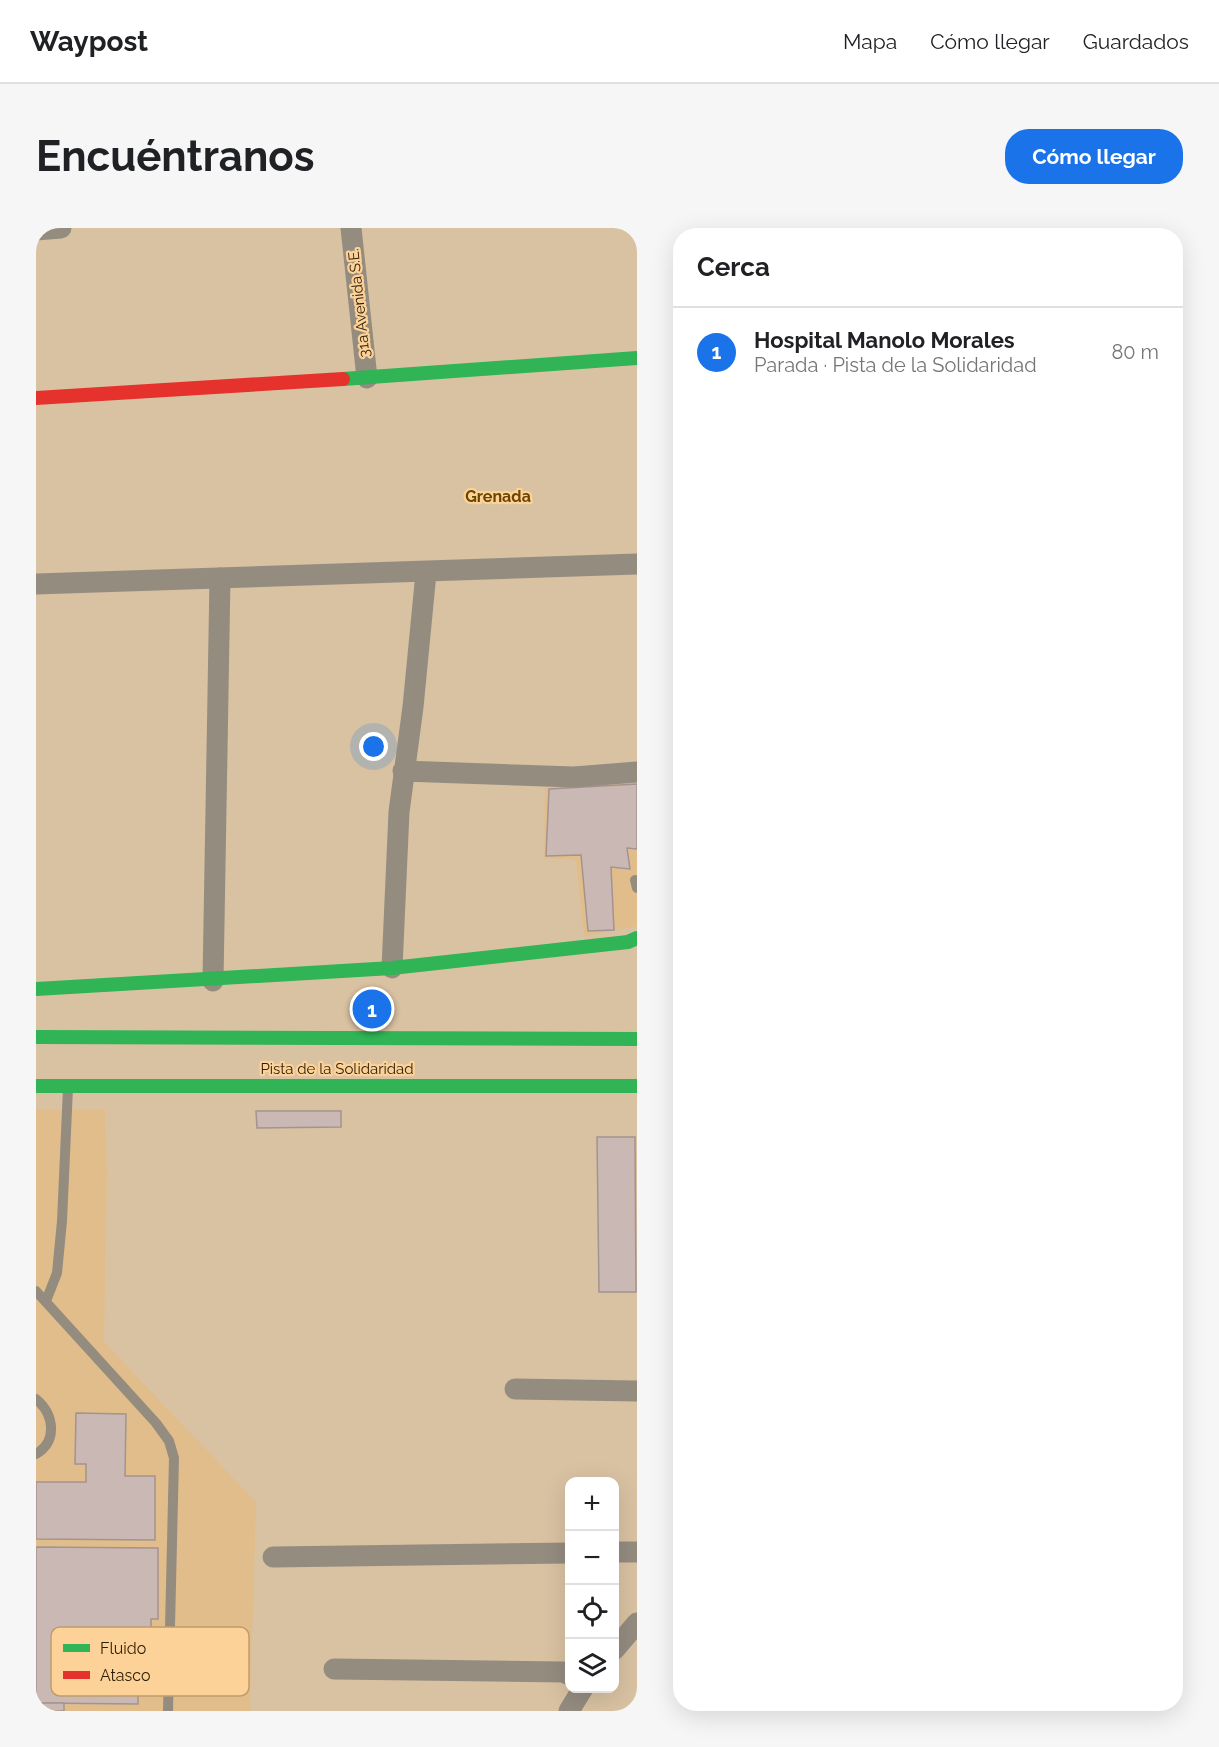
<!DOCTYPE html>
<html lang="es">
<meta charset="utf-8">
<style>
:root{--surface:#fff;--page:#f6f6f6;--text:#202124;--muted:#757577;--line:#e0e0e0;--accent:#1a73e8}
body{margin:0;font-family:Raleway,sans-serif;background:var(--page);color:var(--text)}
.controls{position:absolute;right:18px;bottom:18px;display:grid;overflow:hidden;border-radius:12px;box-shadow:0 6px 24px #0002}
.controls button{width:54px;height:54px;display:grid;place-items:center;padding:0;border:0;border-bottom:2px solid var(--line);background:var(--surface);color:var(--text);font:30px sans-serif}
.you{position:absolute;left:338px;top:519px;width:21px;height:21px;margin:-15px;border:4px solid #fff;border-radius:50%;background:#1a73e8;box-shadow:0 0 0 9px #1a73e833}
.badge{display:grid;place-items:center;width:39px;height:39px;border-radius:50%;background:var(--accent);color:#fff;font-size:20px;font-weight:700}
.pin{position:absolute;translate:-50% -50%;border:3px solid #fff;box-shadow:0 2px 6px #0006}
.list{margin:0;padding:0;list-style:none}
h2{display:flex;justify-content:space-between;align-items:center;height:78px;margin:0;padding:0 24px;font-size:26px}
h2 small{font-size:20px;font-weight:400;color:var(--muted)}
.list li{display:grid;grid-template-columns:39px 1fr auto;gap:18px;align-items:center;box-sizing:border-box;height:90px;padding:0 24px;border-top:2px solid var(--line)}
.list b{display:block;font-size:22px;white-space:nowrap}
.list p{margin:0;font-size:20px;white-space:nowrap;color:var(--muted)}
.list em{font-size:20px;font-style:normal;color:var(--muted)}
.icon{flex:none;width:33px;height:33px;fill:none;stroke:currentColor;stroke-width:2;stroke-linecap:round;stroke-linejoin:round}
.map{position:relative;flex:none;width:601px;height:1483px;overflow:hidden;border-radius:24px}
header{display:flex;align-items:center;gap:36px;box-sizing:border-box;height:84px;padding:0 30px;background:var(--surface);border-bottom:2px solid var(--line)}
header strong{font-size:28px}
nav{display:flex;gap:33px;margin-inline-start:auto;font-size:21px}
.intro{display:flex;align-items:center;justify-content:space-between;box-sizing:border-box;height:144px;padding:0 36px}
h1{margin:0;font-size:42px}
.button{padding:15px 27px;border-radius:24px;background:var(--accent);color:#fff;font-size:21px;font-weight:700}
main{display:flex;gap:36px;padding:0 36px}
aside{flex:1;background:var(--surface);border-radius:24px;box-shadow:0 6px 24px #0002}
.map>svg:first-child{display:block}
.built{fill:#e1bd8b}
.building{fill:#c9b8b4;stroke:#a4938e;stroke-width:1.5}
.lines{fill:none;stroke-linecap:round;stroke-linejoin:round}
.lane{stroke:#958c80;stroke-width:10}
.street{stroke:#958c80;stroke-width:21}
.fast{stroke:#30b455;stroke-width:14}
.jam{stroke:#e5322d;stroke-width:14}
.labels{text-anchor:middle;stroke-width:4.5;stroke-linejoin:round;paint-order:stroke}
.street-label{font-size:15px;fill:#2e1e06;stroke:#fdd298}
.neighbourhood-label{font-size:16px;font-weight:bold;fill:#694500;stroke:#fdd298}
.key{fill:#fdd298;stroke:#bf9c6c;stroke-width:1.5}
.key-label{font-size:16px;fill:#2e1e06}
</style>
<header>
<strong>Waypost</strong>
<nav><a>Mapa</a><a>Cómo llegar</a><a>Guardados</a></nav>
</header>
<div class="intro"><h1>Encuéntranos</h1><a class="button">Cómo llegar</a></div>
<main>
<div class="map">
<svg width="601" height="1483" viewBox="0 0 601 1483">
<rect width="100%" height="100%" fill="#d9c2a2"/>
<!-- built -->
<g class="built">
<polygon points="601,550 601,698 548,708 540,632 508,630 509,556"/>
<polygon points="69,881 71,944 68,1114 220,1274 214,1483 0,1483 0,882"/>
</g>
<!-- building -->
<g class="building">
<polygon points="601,556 601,621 591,620 594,641 575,639 578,702 552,703 545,627 510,628 513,561"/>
<polygon points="220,883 305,883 305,899 221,900"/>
<polygon points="561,909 599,909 600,1064 563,1064"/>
<polygon points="40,1185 90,1186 89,1248 119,1248 119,1312 0,1311 0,1254 50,1254 50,1236 39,1236"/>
<polygon points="0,1319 122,1320 122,1391 115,1391 115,1409 33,1408 33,1414 102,1415 102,1476 0,1475"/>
<rect x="0" y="1475" width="28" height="8"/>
</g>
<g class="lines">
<!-- lane -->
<g class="lane">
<polyline points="599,652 601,660"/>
<polyline points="0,1063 120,1195 133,1213 138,1230 132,1483"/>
<polyline points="10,1073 21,1045 26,993 32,860"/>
<path d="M 0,1171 C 18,1186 22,1213 0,1226"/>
</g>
<!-- street -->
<g class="street">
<polyline points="315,0 331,150"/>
<polyline points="0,2 25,0"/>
<polyline points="0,356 601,336"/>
<polyline points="367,543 538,549 601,544"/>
<polyline points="356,740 363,584 377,479 390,345"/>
<polyline points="177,753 184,350"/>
<polyline points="479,1161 601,1163"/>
<polyline points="578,1324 601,1324"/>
<polyline points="237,1329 534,1325"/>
<polyline points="578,1422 601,1395"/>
<polyline points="298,1441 527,1444 534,1447"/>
<polyline points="533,1483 547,1460"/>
</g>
<!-- fast -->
<g class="fast">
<polyline points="307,151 601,130"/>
<polyline points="0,761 356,740 592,714 601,710"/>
<polyline points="0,809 601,811"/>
<polyline points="0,858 601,858"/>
</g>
<!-- jam -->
<polyline class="jam" points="0,170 307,151"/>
</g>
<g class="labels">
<!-- street labels -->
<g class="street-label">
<text transform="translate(323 75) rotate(-96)" y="5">31a Avenida S.E.</text>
<text x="301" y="846">Pista de la Solidaridad</text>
</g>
<!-- neighbourhood labels -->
<g class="neighbourhood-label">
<text x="462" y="274">Grenada</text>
</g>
</g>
<!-- legend -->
<rect x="15" y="1399" width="198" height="69" rx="9" class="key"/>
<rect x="27" y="1416" width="27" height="8" fill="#30b455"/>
<rect x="27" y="1443" width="27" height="8" fill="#e5322d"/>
<g class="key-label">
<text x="64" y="1426">Fluido</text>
<text x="64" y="1453">Atasco</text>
</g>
</svg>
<div class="controls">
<button>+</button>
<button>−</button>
<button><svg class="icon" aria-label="locate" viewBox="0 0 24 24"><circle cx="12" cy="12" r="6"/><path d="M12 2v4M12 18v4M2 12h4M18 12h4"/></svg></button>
<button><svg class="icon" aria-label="layers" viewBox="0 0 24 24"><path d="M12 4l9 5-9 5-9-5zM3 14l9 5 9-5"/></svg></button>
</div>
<div class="you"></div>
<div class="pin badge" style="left:336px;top:781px">1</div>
</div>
<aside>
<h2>Cerca<small></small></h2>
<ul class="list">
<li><span class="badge">1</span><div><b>Hospital Manolo Morales</b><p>Parada · Pista de la Solidaridad</p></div><em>80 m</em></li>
</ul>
</aside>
</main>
